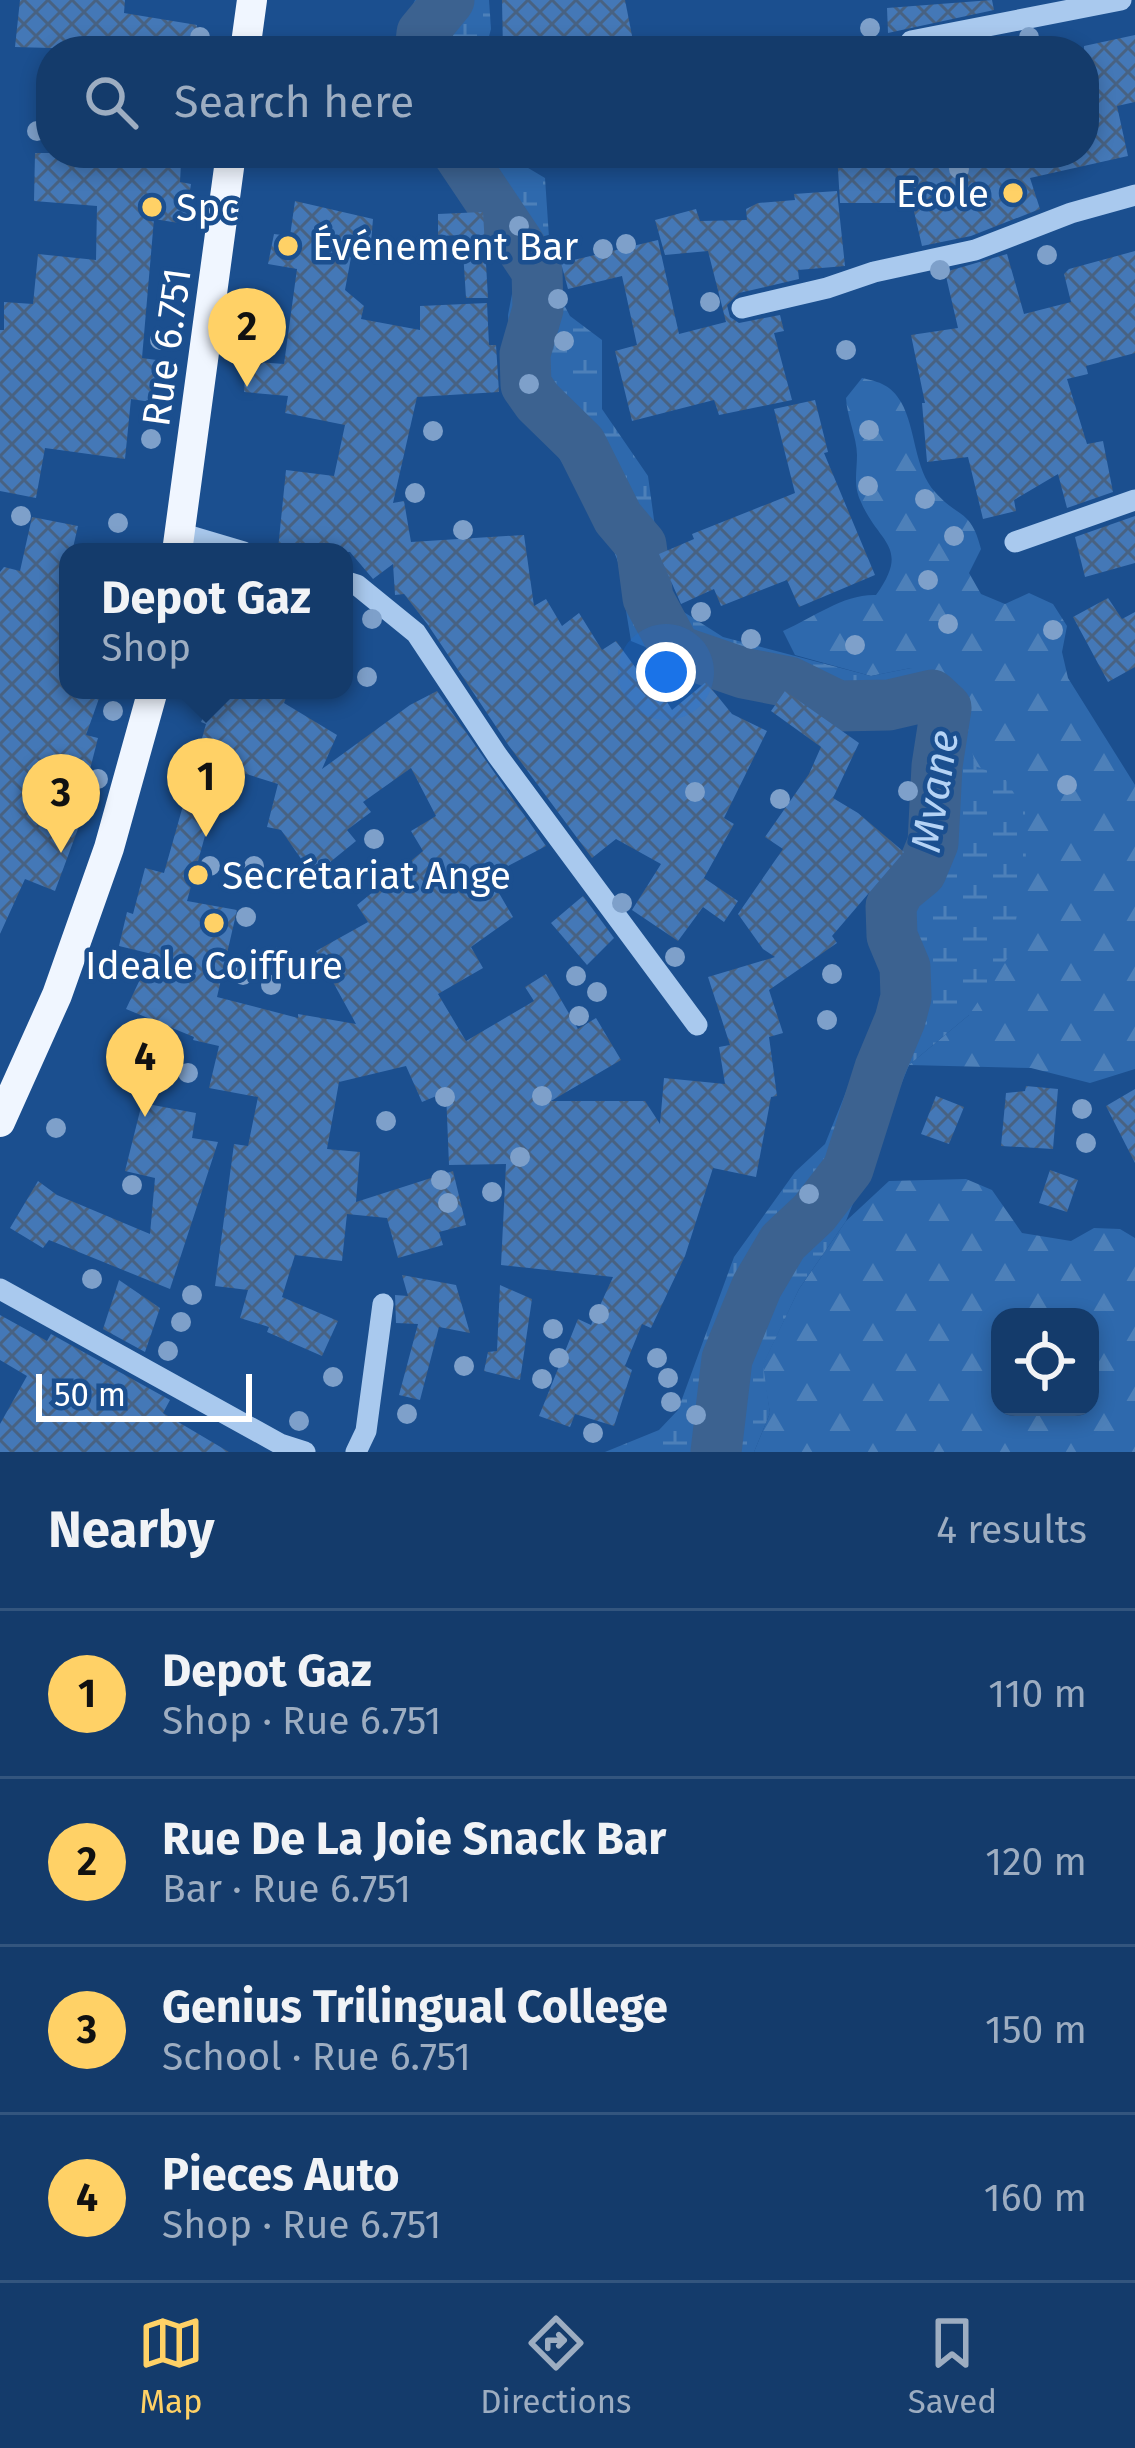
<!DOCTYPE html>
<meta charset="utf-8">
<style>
:root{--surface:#143b6b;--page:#1d4271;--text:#f1f3f6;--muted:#9dadc1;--line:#33557e;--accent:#ffd166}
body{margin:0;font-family:"Fira Sans",sans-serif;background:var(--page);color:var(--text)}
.controls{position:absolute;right:36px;bottom:36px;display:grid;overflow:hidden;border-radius:24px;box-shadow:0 6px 18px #0003}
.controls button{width:108px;height:108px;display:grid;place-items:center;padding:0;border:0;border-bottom:3px solid var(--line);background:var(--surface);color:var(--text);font:60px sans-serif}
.scale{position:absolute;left:36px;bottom:30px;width:216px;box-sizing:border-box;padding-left:12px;border:6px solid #fff;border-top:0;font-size:33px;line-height:42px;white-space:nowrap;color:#fff;-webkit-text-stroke:9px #1b4f8f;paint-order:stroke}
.you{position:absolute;left:666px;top:672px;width:42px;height:42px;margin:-30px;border:9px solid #fff;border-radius:50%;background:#1a73e8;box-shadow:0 0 0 18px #1a73e833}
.badge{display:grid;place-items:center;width:78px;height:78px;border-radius:50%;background:var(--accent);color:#111;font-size:39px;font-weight:700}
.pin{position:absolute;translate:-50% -99px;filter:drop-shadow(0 3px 6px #0008)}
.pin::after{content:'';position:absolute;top:63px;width:42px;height:36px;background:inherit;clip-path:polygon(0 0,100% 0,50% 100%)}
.popup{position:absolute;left:59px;top:543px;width:294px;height:156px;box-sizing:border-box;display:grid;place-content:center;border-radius:24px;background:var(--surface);filter:drop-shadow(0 3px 9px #0005);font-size:39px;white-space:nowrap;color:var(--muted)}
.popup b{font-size:45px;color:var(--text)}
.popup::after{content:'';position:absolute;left:50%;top:100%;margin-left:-24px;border:24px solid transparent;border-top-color:var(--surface)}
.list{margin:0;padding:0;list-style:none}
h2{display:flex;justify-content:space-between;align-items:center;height:156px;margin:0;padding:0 48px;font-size:51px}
h2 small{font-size:39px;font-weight:400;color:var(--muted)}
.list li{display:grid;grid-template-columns:78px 1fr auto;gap:36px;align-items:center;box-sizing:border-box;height:168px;padding:0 48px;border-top:3px solid var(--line)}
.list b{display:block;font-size:45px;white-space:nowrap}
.list p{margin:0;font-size:39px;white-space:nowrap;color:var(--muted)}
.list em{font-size:39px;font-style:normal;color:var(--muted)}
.icon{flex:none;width:66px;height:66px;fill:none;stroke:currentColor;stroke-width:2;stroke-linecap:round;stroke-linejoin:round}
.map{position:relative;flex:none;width:1135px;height:1452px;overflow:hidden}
.search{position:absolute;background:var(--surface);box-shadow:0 6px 18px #0003;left:36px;right:36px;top:36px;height:132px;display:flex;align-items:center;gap:30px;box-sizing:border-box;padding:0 42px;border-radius:48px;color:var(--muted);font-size:45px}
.sheet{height:828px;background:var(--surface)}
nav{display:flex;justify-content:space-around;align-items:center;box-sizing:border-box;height:168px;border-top:3px solid var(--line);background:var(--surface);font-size:33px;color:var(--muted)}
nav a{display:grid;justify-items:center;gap:6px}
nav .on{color:var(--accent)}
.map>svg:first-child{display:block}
.forest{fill:url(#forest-firs);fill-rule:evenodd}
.wetland{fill:url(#wetland-marsh)}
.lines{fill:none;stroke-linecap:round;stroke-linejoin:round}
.river{stroke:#3c6290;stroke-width:51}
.building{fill:url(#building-cross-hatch);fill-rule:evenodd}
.minor{stroke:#a9c9ee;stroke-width:21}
.major{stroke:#f0f6ff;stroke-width:30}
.tree{fill:#7ea0ca}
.poi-dot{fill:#ffd166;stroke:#1b4f8f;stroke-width:4.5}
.labels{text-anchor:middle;stroke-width:9;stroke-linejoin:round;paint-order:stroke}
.poi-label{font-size:39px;fill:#fff;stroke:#1b4f8f;text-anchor:start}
.street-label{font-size:39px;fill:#fff;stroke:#1b4f8f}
.water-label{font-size:42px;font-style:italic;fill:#b5d3f5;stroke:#1b4f8f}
</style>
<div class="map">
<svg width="1135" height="1452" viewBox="0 0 1135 1452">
<defs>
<pattern id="forest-firs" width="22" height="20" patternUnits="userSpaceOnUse" patternTransform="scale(3)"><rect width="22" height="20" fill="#2e69ad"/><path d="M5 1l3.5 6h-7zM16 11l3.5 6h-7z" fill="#4d80b9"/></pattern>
<pattern id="wetland-marsh" width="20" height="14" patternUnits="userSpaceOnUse" patternTransform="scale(3)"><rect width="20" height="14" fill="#2e69ad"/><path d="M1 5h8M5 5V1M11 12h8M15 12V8" fill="none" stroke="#4d80b9"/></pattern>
<pattern id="building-cross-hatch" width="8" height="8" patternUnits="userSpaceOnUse" patternTransform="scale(3)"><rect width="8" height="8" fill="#4478b7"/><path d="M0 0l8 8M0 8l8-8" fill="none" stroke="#486282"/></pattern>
</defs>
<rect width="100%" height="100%" fill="#1b4f8f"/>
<!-- forest -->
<g class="forest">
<path d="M 862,378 C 880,382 891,385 901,402 C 916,428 914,469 935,492 C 959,519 971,509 981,549 L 969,573 L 981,594 L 1005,604 L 1029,593 L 1053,604 L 1067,626 L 1062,652 L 1068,678 L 1135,785 L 1135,1069 L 1090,1083 L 1031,1068 L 909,1065 L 969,1015 L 975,766 L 911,668 L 871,676 L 795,655 L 783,631 C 815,617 843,594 876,595 C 911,546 879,544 861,502 C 853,486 857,471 857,455 C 857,438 847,417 846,398 Z"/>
<path d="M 966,1179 L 992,1190 L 1022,1233 L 1071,1241 L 1094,1228 L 1120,1229 L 1135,1238 L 1135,1452 L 754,1452 L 770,1413 L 762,1366 L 799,1289 L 846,1221 L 889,1181 ZM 1000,1317 L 1090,1317 L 1090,1407 L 1000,1407 Z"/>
</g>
<!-- wetland -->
<g class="wetland">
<polygon points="415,0 489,0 491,29 485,51 406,51 403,28"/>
<polygon points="440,153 503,153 545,178 552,282 570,316 602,340 602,409 648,476 665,600 723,637 871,676 911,668 960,686 975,766 1004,777 1025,811 1026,868 1009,956 969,1015 909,1065 846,1221 799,1289 763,1365 770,1413 754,1452 605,1452 659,1430 678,1410 734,1257 795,1172 825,1144 887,990 879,945 880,910 886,891 913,852 919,804 916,769 924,730 922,717 884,721 845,717 785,687 747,689 631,641 618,562 608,535 511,382 508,315 516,273 508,233"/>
</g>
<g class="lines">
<!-- river -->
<g class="river">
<polyline points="420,51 422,33 449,0"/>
<polyline points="458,153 537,271 538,309 525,354 526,385 538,402 581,444 618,518 641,545 648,598 676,650 743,673 789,682 838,706 889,705 932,695 946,708 937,766 933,843 921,872 899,890 891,906 892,936 905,967 906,997 900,1020 880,1068 848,1169 814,1213 783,1242 757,1286 727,1359 716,1452"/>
</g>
</g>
<!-- building -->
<g class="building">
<polygon points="20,0 125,0 124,13 197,25 195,48 158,44 157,51 15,47"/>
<polygon points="502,0 625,0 635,51 503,51"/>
<polygon points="992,0 994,10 888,33 887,8"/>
<polygon points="1135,35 1135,102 1117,106 1128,156 1030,178 1040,209 971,236 922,246 912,203 840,203 837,153 1084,153 1084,46"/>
<polygon points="35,153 99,153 181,163 180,182 191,184 185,224 154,219 142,358 171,362 164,404 131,399 125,459 45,448 36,498 0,491 0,330 4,330 4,302 33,304 38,254 96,260 97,206 34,201"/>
<polygon points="837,191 845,266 798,270 799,279 739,293 727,305 730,317 739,323 780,315 784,331 774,333 792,400 719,415 714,400 632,421 615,351 637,345 622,276 568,289 561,263 658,240 679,334 726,322 708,251 665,255 655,220 696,209 700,221 747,220 746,209 758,203 795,200 794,194"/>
<polygon points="295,201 373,219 370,255 352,252 345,290 364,306 361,319 420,330 420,306 487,303 489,345 496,345 499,392 417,397 393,503 404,501 411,542 524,535 534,606 546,599 562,626 579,613 602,650 616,641 652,690 658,687 672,710 706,682 732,714 767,731 724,818 734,824 704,878 738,901 724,922 703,907 678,941 632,910 661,864 616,839 592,858 509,746 428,625 404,594 395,595 393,564 373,579 350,552 278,549 286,470 334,476 345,425 285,413 288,396 244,392 246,361 284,364 297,269 268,264 274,234 290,236"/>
<polygon points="483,212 488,298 466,298 462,235 438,236 438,214"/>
<polygon points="1135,251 1135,353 1086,366 1088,374 1067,379 1087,444 1103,441 1113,492 1067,508 1058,474 1014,500 1016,511 983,519 968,457 927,462 922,403 925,403 911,335 958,328 945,272 1007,254 1024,314 1071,302 1064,274 1069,269"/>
<polygon points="815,400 828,452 824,453 875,575 799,607 787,580 721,606 714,589 681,604 659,554 694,539 692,534 795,493 774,409"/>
<polygon points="1135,516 1135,563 1085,577 1075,537"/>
<polygon points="32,517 78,526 72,552 68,552 68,690 102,690 86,735 98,738 85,789 92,791 55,891 25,879 0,934 0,572 4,567 20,571"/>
<polygon points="1108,598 1122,619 1135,612 1135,667 1108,682 1073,617"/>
<path d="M 216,690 L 289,690 L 284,703 L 337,735 L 322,769 L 410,705 L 437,691 L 546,846 L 489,876 L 513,917 L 471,947 L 483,968 L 438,994 L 466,1041 L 534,1001 L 525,987 L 546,974 L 578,1029 L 596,1018 L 621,1060 L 551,1101 L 645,1101 L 660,1124 L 664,1078 L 725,1084 L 719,1047 L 730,1045 L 708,977 L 775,957 L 763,949 L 738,914 L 783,849 L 765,837 L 809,774 L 821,747 L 771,711 L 785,691 L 859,743 L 833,798 L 858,813 L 904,852 L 832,936 L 837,943 L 769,990 L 783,1033 L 769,1037 L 777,1096 L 771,1097 L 756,1177 L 713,1168 L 685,1256 L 651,1328 L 642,1324 L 625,1366 L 632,1370 L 614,1426 L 575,1414 L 570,1427 L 539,1416 L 578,1319 L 591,1325 L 613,1277 L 501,1265 L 506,1164 L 449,1165 L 446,1092 L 422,1102 L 406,1066 L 339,1082 L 327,1149 L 360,1152 L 356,1202 L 453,1171 L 466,1225 L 439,1232 L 443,1245 L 398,1258 L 387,1218 L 347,1214 L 342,1261 L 295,1255 L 282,1297 L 338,1321 L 322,1356 L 267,1332 L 269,1327 L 240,1318 L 248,1290 L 215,1286 L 234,1144 L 248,1146 L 258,1097 L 209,1088 L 219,1046 L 193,1040 L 194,1037 L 126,1009 L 152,954 L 119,946 L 127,912 L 133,914 L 145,868 L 164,873 L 206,724 L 201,722 ZM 224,767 L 278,784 L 267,827 L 281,830 L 313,876 L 356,841 L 347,830 L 371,812 L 363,802 L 411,768 L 436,816 L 411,831 L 423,851 L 357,905 L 368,922 L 316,951 L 356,1024 L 298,1014 L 298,1018 L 217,997 L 237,910 L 187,901 Z"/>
<polygon points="583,896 614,938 587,965 551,923"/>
<polygon points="1026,1086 1058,1089 1053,1149 1001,1146 1006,1093 1025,1091"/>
<polygon points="1135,1089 1135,1163 1106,1106"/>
<polygon points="936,1096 964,1107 949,1144 921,1134"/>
<polygon points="142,1103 196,1113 192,1138 218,1142 170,1289 49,1240 43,1248 10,1228 38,1181 57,1195 150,1234 155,1178 125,1171"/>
<polygon points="1050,1170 1078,1180 1067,1212 1039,1203"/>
<polygon points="402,1275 456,1285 470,1333 439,1327 420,1400 399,1395 418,1324 396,1323 395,1295 408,1296"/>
<polygon points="119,1280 160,1308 145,1352 103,1329"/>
<polygon points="500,1285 532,1299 520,1380 484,1371 488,1352 497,1351"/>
<polygon points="0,1315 47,1341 51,1334 170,1400 163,1413 229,1452 0,1452 0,1424 27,1376 0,1360"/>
</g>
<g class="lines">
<!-- minor -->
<g class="minor">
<polyline points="911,41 1121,0"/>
<polyline points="742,308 827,288 874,272 975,250 1071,213 1135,195"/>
<polyline points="180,533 244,552"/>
<polyline points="1015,542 1135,500"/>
<polyline points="344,581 357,585 416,633 497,755 697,1025"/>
<polyline points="0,1289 280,1444 305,1452"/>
<polyline points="356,1452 366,1431 383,1304"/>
</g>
<!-- major -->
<g class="major">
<polyline points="245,51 252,0"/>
<polyline points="177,552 231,153"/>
<polyline points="0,1122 57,995 109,848 153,690"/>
</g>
</g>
<!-- trees -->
<g class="tree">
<circle cx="870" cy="28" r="10"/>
<circle cx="200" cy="37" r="10"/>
<circle cx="1029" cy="37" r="10"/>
<circle cx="37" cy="131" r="10"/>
<circle cx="959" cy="169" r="10"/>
<circle cx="519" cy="226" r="10"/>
<circle cx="626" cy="244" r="10"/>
<circle cx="603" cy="249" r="10"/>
<circle cx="1047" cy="255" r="10"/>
<circle cx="940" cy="270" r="10"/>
<circle cx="558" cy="299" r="10"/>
<circle cx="710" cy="302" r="10"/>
<circle cx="160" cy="340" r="10"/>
<circle cx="564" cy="341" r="10"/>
<circle cx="846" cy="350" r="10"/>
<circle cx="529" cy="384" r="10"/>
<circle cx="869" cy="430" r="10"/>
<circle cx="433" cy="431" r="10"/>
<circle cx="151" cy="439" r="10"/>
<circle cx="868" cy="486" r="10"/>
<circle cx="415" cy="493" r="10"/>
<circle cx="925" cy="499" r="10"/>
<circle cx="21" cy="516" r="10"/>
<circle cx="118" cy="523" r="10"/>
<circle cx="463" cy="530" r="10"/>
<circle cx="954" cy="536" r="10"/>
<circle cx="928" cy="580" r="10"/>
<circle cx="701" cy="612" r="10"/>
<circle cx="372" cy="619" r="10"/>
<circle cx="948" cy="624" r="10"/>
<circle cx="1053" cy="630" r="10"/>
<circle cx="751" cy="639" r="10"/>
<circle cx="855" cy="645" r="10"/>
<circle cx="367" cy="677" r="10"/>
<circle cx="113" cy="711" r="10"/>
<circle cx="98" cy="779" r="10"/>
<circle cx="196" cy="780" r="10"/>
<circle cx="1067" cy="785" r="10"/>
<circle cx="908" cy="791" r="10"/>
<circle cx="695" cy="792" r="10"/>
<circle cx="780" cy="799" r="10"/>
<circle cx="374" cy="839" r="10"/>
<circle cx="210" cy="866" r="10"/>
<circle cx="254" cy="866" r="10"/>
<circle cx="622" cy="903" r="10"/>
<circle cx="246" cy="917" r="10"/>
<circle cx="277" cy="957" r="10"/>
<circle cx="675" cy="957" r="10"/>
<circle cx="832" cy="974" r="10"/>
<circle cx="243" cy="975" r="10"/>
<circle cx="576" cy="976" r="10"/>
<circle cx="271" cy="985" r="10"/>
<circle cx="597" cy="992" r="10"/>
<circle cx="579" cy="1016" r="10"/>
<circle cx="827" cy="1020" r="10"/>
<circle cx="188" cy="1073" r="10"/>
<circle cx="542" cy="1096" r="10"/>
<circle cx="445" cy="1097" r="10"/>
<circle cx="1082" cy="1109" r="10"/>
<circle cx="386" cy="1121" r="10"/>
<circle cx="56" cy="1128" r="10"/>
<circle cx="1086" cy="1143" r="10"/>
<circle cx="520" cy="1157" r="10"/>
<circle cx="441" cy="1180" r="10"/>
<circle cx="132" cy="1185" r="10"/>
<circle cx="492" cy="1192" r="10"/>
<circle cx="809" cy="1194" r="10"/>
<circle cx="448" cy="1203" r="10"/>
<circle cx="92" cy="1279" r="10"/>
<circle cx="192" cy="1295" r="10"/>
<circle cx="599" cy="1314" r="10"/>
<circle cx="181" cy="1322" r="10"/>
<circle cx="553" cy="1329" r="10"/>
<circle cx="168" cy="1351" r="10"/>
<circle cx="559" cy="1358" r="10"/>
<circle cx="657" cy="1358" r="10"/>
<circle cx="464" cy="1366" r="10"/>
<circle cx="333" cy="1377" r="10"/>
<circle cx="668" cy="1378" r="10"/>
<circle cx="542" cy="1379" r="10"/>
<circle cx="671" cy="1402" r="10"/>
<circle cx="407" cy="1414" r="10"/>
<circle cx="696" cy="1415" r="10"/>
<circle cx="299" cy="1421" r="10"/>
<circle cx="593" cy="1433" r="10"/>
</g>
<!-- markers -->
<g class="poi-dot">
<circle cx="1013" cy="193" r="12"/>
<circle cx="152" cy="207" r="12"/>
<circle cx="288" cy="246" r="12"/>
<circle cx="198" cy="875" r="12"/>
<circle cx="214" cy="923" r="12"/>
</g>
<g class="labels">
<!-- poi labels -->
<g class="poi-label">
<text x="989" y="207" text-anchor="end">Ecole</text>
<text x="176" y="221">Spc</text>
<text x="312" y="260">Événement Bar</text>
<text x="222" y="889">Secrétariat Ange</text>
<text x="214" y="979" text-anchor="middle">Ideale Coiffure</text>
</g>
<!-- street labels -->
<g class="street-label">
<text transform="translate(166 347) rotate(-82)" y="14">Rue 6.751</text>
</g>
<!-- water labels -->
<g class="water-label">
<text transform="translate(934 791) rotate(-81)" y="15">Mvane</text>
</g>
</g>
</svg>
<div class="controls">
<button><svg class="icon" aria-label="locate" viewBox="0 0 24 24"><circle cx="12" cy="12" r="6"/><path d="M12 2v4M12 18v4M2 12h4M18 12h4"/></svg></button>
</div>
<div class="scale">50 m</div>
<div class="you"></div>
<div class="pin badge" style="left:206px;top:837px">1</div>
<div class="popup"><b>Depot Gaz</b>Shop</div>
<div class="pin badge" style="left:247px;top:387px">2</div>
<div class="pin badge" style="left:61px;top:853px">3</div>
<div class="pin badge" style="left:145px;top:1117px">4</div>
<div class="search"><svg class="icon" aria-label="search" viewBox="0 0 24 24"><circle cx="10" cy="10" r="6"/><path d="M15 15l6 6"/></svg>Search here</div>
</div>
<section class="sheet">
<h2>Nearby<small>4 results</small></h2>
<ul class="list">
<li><span class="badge">1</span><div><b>Depot Gaz</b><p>Shop · Rue 6.751</p></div><em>110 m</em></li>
<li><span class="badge">2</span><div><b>Rue De La Joie Snack Bar</b><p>Bar · Rue 6.751</p></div><em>120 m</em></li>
<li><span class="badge">3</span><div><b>Genius Trilingual College</b><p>School · Rue 6.751</p></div><em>150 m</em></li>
<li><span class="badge">4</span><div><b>Pieces Auto</b><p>Shop · Rue 6.751</p></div><em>160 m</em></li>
</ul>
</section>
<nav>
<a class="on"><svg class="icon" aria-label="map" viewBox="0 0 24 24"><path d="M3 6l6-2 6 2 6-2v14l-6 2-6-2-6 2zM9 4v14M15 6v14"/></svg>Map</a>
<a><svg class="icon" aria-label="directions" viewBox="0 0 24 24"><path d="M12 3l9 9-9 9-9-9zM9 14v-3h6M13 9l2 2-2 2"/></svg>Directions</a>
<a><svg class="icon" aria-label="saved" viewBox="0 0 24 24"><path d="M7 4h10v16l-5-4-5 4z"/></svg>Saved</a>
</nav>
